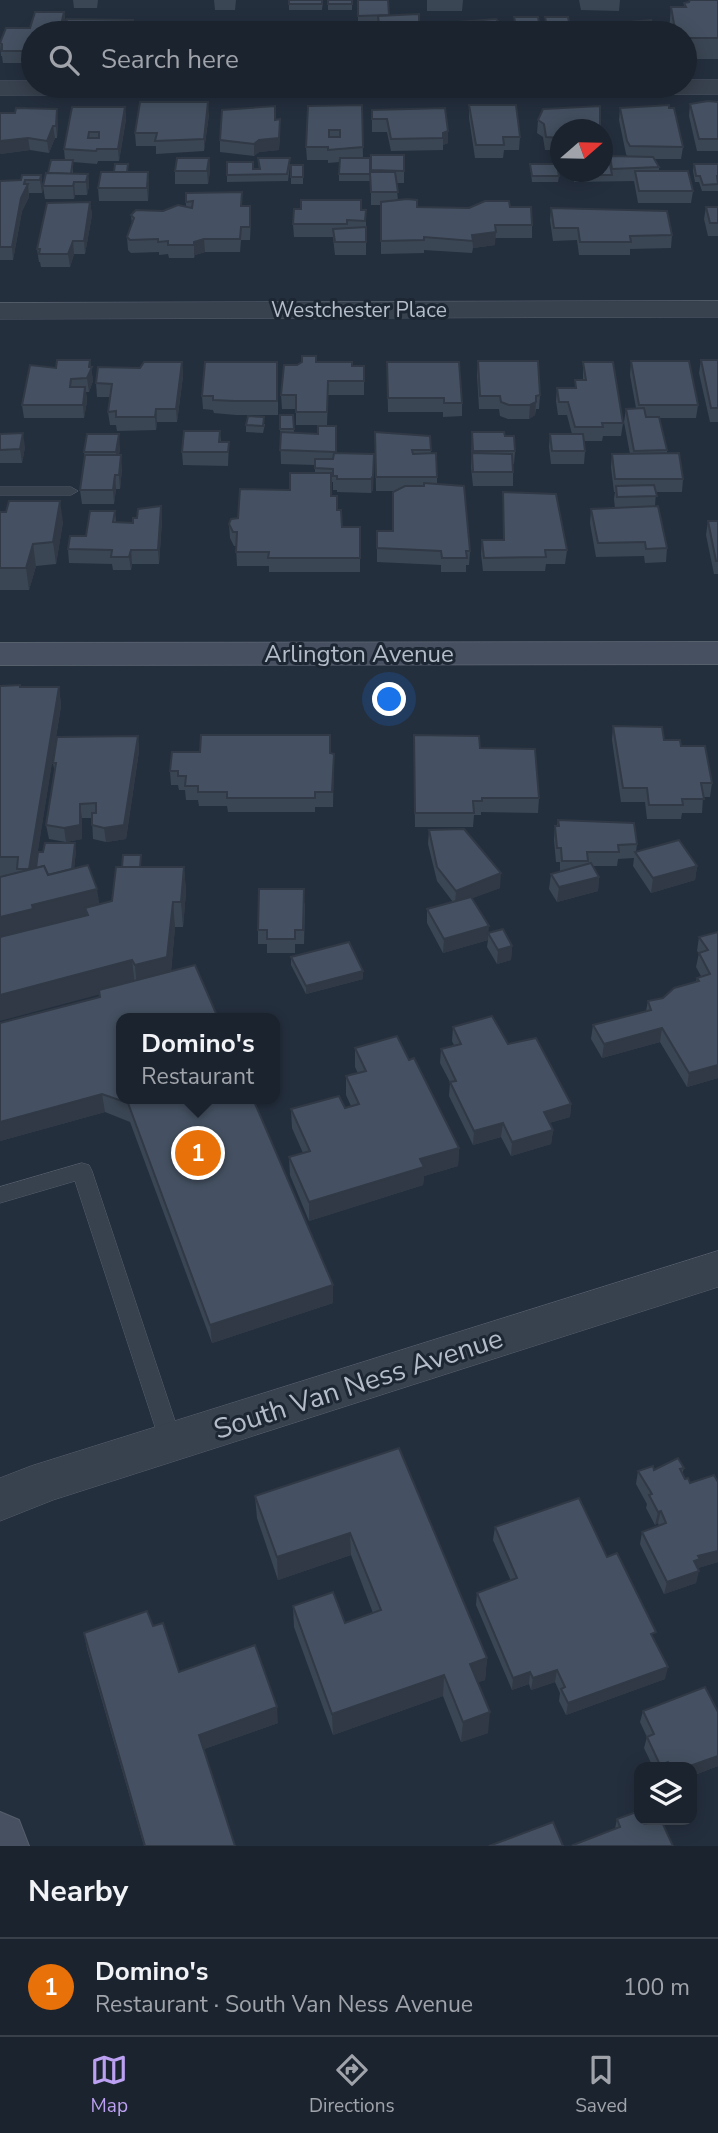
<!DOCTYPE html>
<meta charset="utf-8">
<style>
:root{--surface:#1b232e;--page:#242b36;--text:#f1f3f6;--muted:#a0a4aa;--line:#39404a;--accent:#bca0f2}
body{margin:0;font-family:"Nunito Sans",sans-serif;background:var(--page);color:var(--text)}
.controls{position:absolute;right:21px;bottom:21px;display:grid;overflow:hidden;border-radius:14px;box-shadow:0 4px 18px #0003}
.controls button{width:63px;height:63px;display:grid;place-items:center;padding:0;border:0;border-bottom:2px solid var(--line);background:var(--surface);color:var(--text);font:35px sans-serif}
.compass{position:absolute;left:550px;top:119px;width:63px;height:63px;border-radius:50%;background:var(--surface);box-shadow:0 4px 18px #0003;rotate:70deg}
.you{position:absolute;left:390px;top:700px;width:24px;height:24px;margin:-18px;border:5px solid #fff;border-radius:50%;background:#1a73e8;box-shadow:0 0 0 10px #1a73e833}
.badge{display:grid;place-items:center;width:46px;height:46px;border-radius:50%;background:var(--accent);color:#fff;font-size:23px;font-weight:700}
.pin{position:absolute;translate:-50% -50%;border:4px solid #fff;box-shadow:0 2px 7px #0006}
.popup{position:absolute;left:116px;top:1013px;width:164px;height:91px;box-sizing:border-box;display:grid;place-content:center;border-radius:14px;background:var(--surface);filter:drop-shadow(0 2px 5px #0005);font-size:23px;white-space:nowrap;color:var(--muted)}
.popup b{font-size:26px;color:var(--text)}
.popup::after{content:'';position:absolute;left:50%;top:100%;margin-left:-14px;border:14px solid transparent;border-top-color:var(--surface)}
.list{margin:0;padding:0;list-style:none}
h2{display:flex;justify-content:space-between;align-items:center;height:91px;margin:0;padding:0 28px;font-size:30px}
h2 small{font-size:23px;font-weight:400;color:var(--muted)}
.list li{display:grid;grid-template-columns:46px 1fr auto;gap:21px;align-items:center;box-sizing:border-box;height:98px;padding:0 28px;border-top:2px solid var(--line)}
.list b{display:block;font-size:26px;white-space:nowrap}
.list p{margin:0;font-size:23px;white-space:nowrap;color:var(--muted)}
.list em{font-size:23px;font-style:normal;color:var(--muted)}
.icon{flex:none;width:38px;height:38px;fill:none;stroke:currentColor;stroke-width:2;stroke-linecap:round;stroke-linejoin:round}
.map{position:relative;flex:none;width:718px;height:1846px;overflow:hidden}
.search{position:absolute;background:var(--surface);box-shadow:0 4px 18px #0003;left:21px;right:21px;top:21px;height:77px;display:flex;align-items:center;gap:18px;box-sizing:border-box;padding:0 24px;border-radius:38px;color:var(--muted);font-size:26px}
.sheet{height:189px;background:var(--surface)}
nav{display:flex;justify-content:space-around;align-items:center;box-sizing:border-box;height:98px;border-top:2px solid var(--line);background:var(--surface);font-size:19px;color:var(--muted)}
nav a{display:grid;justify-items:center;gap:4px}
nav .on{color:var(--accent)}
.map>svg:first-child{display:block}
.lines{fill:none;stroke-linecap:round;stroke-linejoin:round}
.lane-casing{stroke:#565f6c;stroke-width:1}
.street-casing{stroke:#565f6c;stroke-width:1}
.secondary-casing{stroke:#565f6c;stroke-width:2}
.lane{fill:#38414e;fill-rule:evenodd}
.street{fill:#38414e;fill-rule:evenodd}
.secondary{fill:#465061;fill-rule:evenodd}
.wall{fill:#3b4654}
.shaded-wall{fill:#303945}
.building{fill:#455162;stroke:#303945;stroke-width:2;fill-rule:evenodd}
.labels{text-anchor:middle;stroke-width:6;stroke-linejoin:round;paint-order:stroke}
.far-street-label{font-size:21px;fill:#b4bcc9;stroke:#1d2633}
.street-label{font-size:24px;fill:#b4bcc9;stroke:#1d2633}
.near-street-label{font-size:28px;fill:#b4bcc9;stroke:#1d2633}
</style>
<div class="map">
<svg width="718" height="1846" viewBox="0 0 718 1846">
<rect width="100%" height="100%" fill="#242f3e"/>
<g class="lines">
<defs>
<g id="lane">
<polygon points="0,487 71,487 78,491 71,495 0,495"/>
<polygon points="82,1163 89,1165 92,1171 182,1442 179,1449 171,1452 163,1449 160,1442 75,1181 0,1203 0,1187"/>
</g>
<g id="street">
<polygon points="685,80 718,80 718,94 0,95 0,81 33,81 33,86 685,86"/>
<polygon points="718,301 718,317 0,319 0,303"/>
<polygon points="718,1251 718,1287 53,1500 0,1521 0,1478 31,1466"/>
</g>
<g id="secondary">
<polygon points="718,642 718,664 0,665 0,643"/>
<polygon points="0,1812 19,1820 29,1846 0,1846"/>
</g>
</defs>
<!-- lane casing -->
<use href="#lane" class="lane-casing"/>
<!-- street casing -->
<use href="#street" class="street-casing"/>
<!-- secondary casing -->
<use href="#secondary" class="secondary-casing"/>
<!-- lane -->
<use href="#lane" class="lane"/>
<!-- street -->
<use href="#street" class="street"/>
<!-- secondary -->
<use href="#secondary" class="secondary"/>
</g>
<!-- wall -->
<g class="wall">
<polygon points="73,0 98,0 97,8 74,8"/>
<polygon points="214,0 236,0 235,10 215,10"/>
<polygon points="289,0 323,0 322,10 289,10"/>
<rect x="328" y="0" width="24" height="10"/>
<polygon points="358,0 389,15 373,32 378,25 378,22 358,22"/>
<polygon points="427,0 463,0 462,11 427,11"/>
<polygon points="579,0 639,0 620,0 619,11 581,10"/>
<polygon points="718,0 718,59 685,59 685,33 665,33 666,31 669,31 671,7 684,7 684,3"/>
<polygon points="64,12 66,25 134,33 33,33 33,63 3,63 2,56 1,56 0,43"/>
<polygon points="718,102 718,151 697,151 689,116 690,104"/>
<polygon points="362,105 363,158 370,158 370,181 339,181 339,162 328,163 328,160 307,160 306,147"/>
<polygon points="469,105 520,137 519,150 504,150 503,158 475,158 469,118"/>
<polygon points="125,107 126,119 119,161 98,161 97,164 73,162 73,174 88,174 89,186 87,195 75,195 74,199 45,199 43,186 48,173 65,160 64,149"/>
<polygon points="620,108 683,147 681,159 654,159 659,167 659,171 693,191 691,203 638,203 634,181 574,182 573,172 603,172 610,162 610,156 628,157 626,154 619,120"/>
<polygon points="372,110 448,131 448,143 443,145 443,150 391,151 387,132 372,132"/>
<polygon points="209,114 204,151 156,154 156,146 136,146 135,133"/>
<polygon points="276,119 280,132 279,150 259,152 254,156 220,152 220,140"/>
<polygon points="538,120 561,130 561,150 545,150 543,137 537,133"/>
<polygon points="58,122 57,138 55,138 49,153 30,150 0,154"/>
<polygon points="371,155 404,155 404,183 396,183 398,200 417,207 510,207 532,225 532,238 495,238 495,245 473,248 472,253 424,250 424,253 381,254 381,205 371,205"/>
<polygon points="209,158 210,171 208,184 175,184 175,171"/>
<polygon points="258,158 290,158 290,164 288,181 227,182 227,175 259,169"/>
<polygon points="530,164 559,176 558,182 532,182"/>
<polygon points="694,164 718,164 718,191 702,191 699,182 695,182 693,171"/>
<rect x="291" y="165" width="12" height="19"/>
<polygon points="128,172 148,172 149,184 148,201 99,201 98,188"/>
<polygon points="41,175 43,188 42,193 29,193 29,197 22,211 13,260 0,260 0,181 21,180"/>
<polygon points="186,193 243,206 251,219 250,240 241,240 240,252 205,252 195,255 194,258 169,258 168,254 159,255 159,252 131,253 128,250 127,237 132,224 131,215 186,207"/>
<polygon points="90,202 92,215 85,254 74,254 70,267 41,267 40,262 39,262 37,249"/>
<polygon points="706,207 718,207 718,236 708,236 704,219"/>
<polygon points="551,208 672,235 671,248 630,249 630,255 579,255 577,240 553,241 550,220"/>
<polygon points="301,209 366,210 366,255 335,255 333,237 294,237 293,224"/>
<polygon points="90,360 93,381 89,392 86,392 87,401 84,418 24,418 22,405"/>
<polygon points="701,360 718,360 718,422 710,422 699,373"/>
<polygon points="478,361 540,395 539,409 536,409 535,415 529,419 508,419 500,416 499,409 479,409 477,375"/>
<polygon points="631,361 698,405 696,418 659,418 667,450 667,453 683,479 682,492 656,492 655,506 667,548 666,562 645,563 644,556 596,557 590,523 591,509 615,508 614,499 615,492 614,492 611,467 612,454 630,454 624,422 626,409 636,408 630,375"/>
<polygon points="182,362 183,376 177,422 157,422 156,430 117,431 116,425 110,425 108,412 110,397 97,397 96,383 140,368"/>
<polygon points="316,362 352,366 364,366 364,395 328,395 327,425 296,425 296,409 282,409 281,395 297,365"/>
<polygon points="387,362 462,403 462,416 443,417 443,412 388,412"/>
<polygon points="583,362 623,423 621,436 603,436 602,441 584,441 585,451 584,464 551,464 549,447 550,434 572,434 567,415 558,415 556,401 557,388 575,388 575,380 583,380"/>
<polygon points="278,375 278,415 236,415 214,413 213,410 203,409 202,396"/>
<polygon points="293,415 294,433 318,434 336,426 336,453 374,454 373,490 371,493 337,492 337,490 333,490 333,482 331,482 331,496 337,510 342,527 360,527 360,572 269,572 269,566 237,566 236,546 234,546 230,538 229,524 238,518 290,490 315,473 315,465 281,464 280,429"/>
<polygon points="265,424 263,433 246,432 246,425"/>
<polygon points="220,431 221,442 229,442 228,466 183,465 182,452"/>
<polygon points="375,432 430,436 431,453 437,477 437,484 470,551 469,565 466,565 466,572 441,572 441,565 377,562 377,531 393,531 396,491 376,491"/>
<polygon points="472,432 505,436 515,451 514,464 513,464 513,486 473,486 471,467"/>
<polygon points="0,434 25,447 22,463 0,463"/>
<polygon points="120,447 119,455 122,468 120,489 116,489 114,504 82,504 80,490 85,457 84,452"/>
<polygon points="503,492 567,550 565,564 546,564 545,571 483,571 481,554 482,540 503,540"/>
<polygon points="161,506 162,520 159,564 132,564 131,570 113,570 112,564 69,563 68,549 86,536 115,511 116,523 133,523 137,518"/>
<polygon points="0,512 63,522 56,564 36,566 29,590 0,590"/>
<polygon points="708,521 718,521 718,574 714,574 706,535"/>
<polygon points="20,685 21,687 59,687 61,706 35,868 76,850 74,869 99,904 112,901 122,867 141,855 141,867 184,867 186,892 183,927 175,927 171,972 253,1099 333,1285 333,1303 212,1343 130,1122 105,1112 0,1141 100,997 99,995 5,876 0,876 0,686"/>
<polygon points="613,726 681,746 712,783 710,797 703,797 702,813 682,813 681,819 647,819 645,802 621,802 612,740"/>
<polygon points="414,735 480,748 539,798 538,813 481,812 481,815 474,815 473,827 415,827"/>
<polygon points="138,736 139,751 126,839 106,842 93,839 92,818 82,818 82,839 66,842 49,839 46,825 55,773 53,763"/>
<polygon points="330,753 334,754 333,807 315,807 315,812 228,812 227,806 199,806 198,800 186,800 185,790 179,790 178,785 171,785 170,771"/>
<polygon points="558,820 637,844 636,852 697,866 695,880 651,893 633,866 634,858 618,859 617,866 592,866 599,877 598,891 557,902 549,889 551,874 560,872 560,862 556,862 554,840 555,826 557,826"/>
<polygon points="429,830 500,888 472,898 489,933 512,946 511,960 497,964 487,947 488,940 443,953 427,923 427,909 453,902 437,881 428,844"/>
<polygon points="305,903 304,944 295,944 295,953 267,953 267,944 258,944 258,930"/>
<polygon points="718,932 718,1078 687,1087 660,1042 602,1058 591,1039 593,1025 646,1011 648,1001 663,998 696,981 697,978 701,976 696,967 699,953 697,951 699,937"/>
<polygon points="291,957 363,971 363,979 306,994 291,965"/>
<polygon points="453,1027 508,1044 571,1104 570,1117 549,1123 553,1130 551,1144 511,1156 501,1137 473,1145 449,1096 450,1082 440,1063 441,1049 454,1045 452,1041"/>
<polygon points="355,1048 409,1060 459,1148 458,1166 424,1176 423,1185 309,1221 290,1175 289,1157 303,1153 292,1128 291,1109 345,1108 351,1106 346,1095 346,1076 358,1073 355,1067"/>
<polygon points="399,1448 487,1658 485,1680 478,1682 488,1733 461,1742 443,1696 333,1735 294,1627 293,1606 345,1623 373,1613 351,1555 278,1580 257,1518 255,1496"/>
<polygon points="684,1468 682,1474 685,1479 690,1483 718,1482 718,1562 698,1568 696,1583 664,1594 640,1544 642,1532 659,1526 658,1523 655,1525 646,1508 647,1504 636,1484 638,1471"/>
<polygon points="495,1527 607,1557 654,1640 665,1679 566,1715 559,1701 560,1693 555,1682 531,1690 529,1684 512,1690 476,1605 477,1593 511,1581 493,1540"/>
<polygon points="153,1626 179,1672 278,1723 204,1749 235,1846 144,1846 87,1649 84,1633"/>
<polygon points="643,1711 718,1712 718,1766 692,1776 692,1767 653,1767 644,1748 647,1737 640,1722"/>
<polygon points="617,1819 673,1846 573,1846 573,1845 615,1829"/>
</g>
<!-- shaded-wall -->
<g class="shaded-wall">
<polygon points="64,12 66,29 65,29 65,33 62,33 62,21"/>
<polygon points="208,102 209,114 204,151 204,139"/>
<polygon points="125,107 126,119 119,161 118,149"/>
<polygon points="57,109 58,122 57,138 56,126"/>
<polygon points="280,119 279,150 259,152 254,156 254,144"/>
<polygon points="53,126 55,138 49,153 47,141"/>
<polygon points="448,131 448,143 443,145 443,133"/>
<polygon points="28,138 30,150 0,154 0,141"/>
<polygon points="209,158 210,171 208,184 207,171"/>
<polygon points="148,172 149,184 148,201 147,188"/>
<polygon points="88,174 89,186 87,195 86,182"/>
<polygon points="41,175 43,188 42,193 40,180"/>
<polygon points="25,180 26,187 28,184 29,197 22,211 13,260 12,247"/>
<polygon points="74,182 75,195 74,199 73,186"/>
<polygon points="90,202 92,215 85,254 84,241"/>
<polygon points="496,232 495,245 473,248 472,235"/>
<polygon points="204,239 205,252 195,255 194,258 194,242"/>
<polygon points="73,241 74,254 70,267 68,254"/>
<polygon points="90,360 93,381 89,392 87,378"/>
<polygon points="182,362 183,376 177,422 176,409"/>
<polygon points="85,387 87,401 84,418 83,405"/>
<polygon points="536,402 535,415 529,419 530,405"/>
<polygon points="156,409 157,422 156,430 155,417"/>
<polygon points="23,433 25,447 22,463 20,449"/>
<polygon points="119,434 120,447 117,465 116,452"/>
<polygon points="121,455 122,468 120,489 119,475"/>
<polygon points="115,475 116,489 114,504 113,490"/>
<polygon points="373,476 373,490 371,493 371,479"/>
<polygon points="60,501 63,522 56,564 53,542"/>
<polygon points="161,506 162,520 159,564 158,550"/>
<polygon points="33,544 36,566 29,590 26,568"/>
<polygon points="131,550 132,564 131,570 129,557"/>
<polygon points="59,687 61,706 32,888 29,869"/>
<polygon points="138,736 139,751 126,839 106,842 104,828"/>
<polygon points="80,804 82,818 82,839 66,842 64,828"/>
<polygon points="75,843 76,850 72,889 71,881"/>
<polygon points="697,866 695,880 651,893 653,878"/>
<polygon points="184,867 186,892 183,927 181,902"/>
<polygon points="501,873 500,888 455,905 456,891"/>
<polygon points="599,877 598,891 557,902 559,887"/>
<polygon points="97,889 101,914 85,908 87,918 0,943 0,917 32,905"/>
<polygon points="173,902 175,927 170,982 137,990 135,965"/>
<polygon points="489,926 488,940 443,953 444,939"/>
<polygon points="512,946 511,960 497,964 498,950"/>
<polygon points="132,960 135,985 0,1021 0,995"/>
<polygon points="363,971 363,979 306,994 306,986"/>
<polygon points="662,1028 660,1042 602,1058 604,1044"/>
<polygon points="718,1065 718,1078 687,1087 689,1073"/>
<polygon points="102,1094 105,1112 0,1141 0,1122"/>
<polygon points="571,1104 570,1117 542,1125 544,1112"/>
<polygon points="503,1123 501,1137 473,1145 474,1131"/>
<polygon points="553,1130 551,1144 511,1156 512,1142"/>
<polygon points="459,1148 458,1166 424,1176 423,1185 309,1221 309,1202 420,1159"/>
<polygon points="333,1285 333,1303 212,1343 210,1325"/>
<polygon points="661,1511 658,1523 655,1525 658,1512"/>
<polygon points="350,1533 351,1555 278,1580 277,1557"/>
<polygon points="718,1551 718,1562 698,1568 694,1561 698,1556"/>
<polygon points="699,1571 696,1583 664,1594 667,1582"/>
<polygon points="487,1658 485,1680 468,1686 470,1664"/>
<polygon points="668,1667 665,1679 566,1715 568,1703"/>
<polygon points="557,1670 555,1682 531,1690 533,1678"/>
<polygon points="530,1672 529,1684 512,1690 513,1678"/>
<polygon points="444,1675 443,1696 333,1735 332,1714"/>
<polygon points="277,1707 278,1723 201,1750 199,1735"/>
<polygon points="490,1712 488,1733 461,1742 463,1722"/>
<polygon points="718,1756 718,1766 692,1776 692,1767 687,1767"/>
<polygon points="668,1762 667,1767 660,1767 660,1765"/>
</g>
<!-- building -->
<g class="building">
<rect x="289" y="0" width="33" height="4"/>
<rect x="328" y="0" width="24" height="4"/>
<polygon points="358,0 388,0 389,15 358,16"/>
<polygon points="690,0 718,0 718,38 685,38 685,33 666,33 666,31 678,31 674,24 671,7 686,7 684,3 689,2"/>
<polygon points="35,12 64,12 62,21 65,20 62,33 33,33 33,51 2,51 2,44 0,43 6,28 30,28"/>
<polygon points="419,14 419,33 359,33 374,32 373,25 379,25 378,16"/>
<polygon points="514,17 538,17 539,22 546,22 545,17 568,17 569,22 572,22 574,33 513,33 512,22 515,22"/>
<polygon points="67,19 133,20 131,33 77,33 78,29 65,29"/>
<polygon points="496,19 499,22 501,33 446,33 445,23"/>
<polygon points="651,20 654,33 601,33 599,25"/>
<polygon points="249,22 272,22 271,27 275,27 275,33 220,33 220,27 243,26"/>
<rect x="300" y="23" width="54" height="10"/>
<polygon points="156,24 207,24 206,33 154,33"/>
<polygon points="708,101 718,102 718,139 699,139 690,104"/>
<polygon points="140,102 208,102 204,139 155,141 157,133 135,133"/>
<path d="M 362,105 L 363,147 L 328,150 L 328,147 L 306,147 L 308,106 ZM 329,130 L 340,130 L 340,137 L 329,137 Z"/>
<polygon points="469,105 516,105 520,137 503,137 504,145 476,145"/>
<polygon points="669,105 669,108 674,108 683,147 630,146 627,141 620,108"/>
<polygon points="275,106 275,120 280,119 279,138 259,140 254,144 220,140 222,110"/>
<polygon points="600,106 600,130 561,130 561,138 546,137 544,124 538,120 543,109"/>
<path d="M 72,107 L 125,107 L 118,149 L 97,149 L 96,151 L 64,149 ZM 89,132 L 99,132 L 99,138 L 88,138 Z"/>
<polygon points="16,108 57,109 56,126 53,126 47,141 28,138 0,141 0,113 15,113"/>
<polygon points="445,108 448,131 443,133 443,138 391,139 387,119 372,119 372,110"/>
<polygon points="371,155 404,155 404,171 371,170"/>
<polygon points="610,156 653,157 659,167 612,169"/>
<polygon points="177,158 209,158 207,171 175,171"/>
<polygon points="258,158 290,158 287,174 227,175 227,162 253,162 253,169 260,169"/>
<polygon points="340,158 370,158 370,174 339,174"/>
<polygon points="603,159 609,159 612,175 575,175 574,172 603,172"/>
<polygon points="51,160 73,160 71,174 48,173"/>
<polygon points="115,164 128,164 127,172 114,172"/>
<polygon points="530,164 557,164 559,176 532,176"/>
<polygon points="694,164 718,164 718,176 717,176 718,184 703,185 700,176 696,176"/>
<rect x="291" y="165" width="12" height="12"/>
<polygon points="635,171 688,171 693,191 639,191"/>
<polygon points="101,172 148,172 147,188 98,188"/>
<polygon points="370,172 395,172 398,192 371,192"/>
<polygon points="46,173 88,174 86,182 74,182 73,186 43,186"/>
<polygon points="22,175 41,175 40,180 25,180 24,184 28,184 21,198 12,247 0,247 0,181 21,180"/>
<polygon points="242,192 241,206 250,206 250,227 241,227 240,239 204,239 194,242 194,245 168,245 168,241 158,242 158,239 130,240 127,237 134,218 131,215 136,210 163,211 178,205 192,208 193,201 186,202 186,193"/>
<polygon points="407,199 417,200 417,207 469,208 485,201 509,201 510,207 531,207 532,225 495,225 496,232 472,235 473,241 424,237 424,240 381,241 381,202"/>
<polygon points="301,200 361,200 361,210 366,210 365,221 347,220 347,224 293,224 294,209 301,209"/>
<polygon points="90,202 84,241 73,241 68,254 39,254 40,249 37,249 47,203"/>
<polygon points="706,207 718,207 718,223 710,223"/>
<polygon points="551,208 667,211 672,235 630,236 631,242 580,242 578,228 554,228"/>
<polygon points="366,227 366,242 335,242 333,229"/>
<polygon points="302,356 316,356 316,362 352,362 352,366 364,366 364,381 328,381 327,412 296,412 296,395 281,395 284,365 297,365 302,362"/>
<polygon points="57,360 90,360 89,367 92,367 87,378 71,379 70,387 85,387 83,405 22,405 30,365 56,368"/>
<polygon points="701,360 718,360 718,408 711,408"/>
<polygon points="478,361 538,361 540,395 536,396 536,402 530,405 509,405 501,402 500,396 480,396"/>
<polygon points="631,361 689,361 698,405 639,405"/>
<polygon points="144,362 182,362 176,409 156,409 155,417 116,417 116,411 108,412 112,384 96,383 98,367 140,368"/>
<polygon points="205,362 277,362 277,401 235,401 213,400 213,396 202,396"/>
<polygon points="387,362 459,362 462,403 444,403 444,398 388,398"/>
<polygon points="583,362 613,362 623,423 602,423 603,427 575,427 568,402 559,402 557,388 576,388 575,380 586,380"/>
<polygon points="644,408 646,417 659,417 667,450 634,451 626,409"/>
<polygon points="280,415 293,415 294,429 280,429"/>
<polygon points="248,416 264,417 263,426 246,425"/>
<polygon points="318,426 336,426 336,452 280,450 281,432 318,434"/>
<polygon points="184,431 220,431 219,442 229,442 228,452 182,452"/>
<polygon points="375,432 430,436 431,450 412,450 413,454 436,453 437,477 376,477"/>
<polygon points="472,432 504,432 505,436 514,436 515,451 473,451"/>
<polygon points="23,433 20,449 0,450 0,434"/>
<polygon points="87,434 119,434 116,452 84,452"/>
<polygon points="550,434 583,434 585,451 552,451"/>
<polygon points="334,453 374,454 373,476 371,479 337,479 337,476 333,476 333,469 315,468 315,459 333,459"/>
<polygon points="472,453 512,454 513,472 473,472"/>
<polygon points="679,453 683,479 615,479 612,454"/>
<polygon points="85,455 121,455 119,475 115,475 113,490 80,490"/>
<polygon points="290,473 331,473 331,496 337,496 337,510 341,510 342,527 360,527 360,558 268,558 269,552 236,552 237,532 233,532 229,524 231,519 238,518 240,489 290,490"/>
<polygon points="424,483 464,486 470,551 466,551 467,558 442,558 441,551 377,548 377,531 393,531 393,492 405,486 424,486"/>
<polygon points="654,485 657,496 617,497 616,486"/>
<polygon points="503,492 556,494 567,550 545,550 546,557 484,558 482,540 504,540"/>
<polygon points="9,501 60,501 53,542 33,544 26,568 0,568 0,512 6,512"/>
<polygon points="161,506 158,550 131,550 129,557 111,557 112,550 68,549 70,536 86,536 90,511 115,511 113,522 133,523 133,518 137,518 138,509"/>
<polygon points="658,506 667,548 646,549 645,542 598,543 591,509"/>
<polygon points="708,521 718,521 718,561 716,561"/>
<polygon points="20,685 20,687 59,687 29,869 17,869 18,857 0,857 0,686"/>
<polygon points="613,726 662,727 664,740 680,740 681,746 705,746 712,783 701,783 704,799 682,799 683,805 649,805 647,788 623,788"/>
<polygon points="201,735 330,735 330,753 334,754 332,792 315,792 315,798 227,798 227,792 198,792 198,786 185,786 186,776 178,776 178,771 170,771 172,752 200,752"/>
<polygon points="414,735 479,736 480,748 535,749 539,798 482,798 482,801 473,801 474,813 415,813"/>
<polygon points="138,736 124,825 104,828 92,825 92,813 96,813 96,803 80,804 80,825 64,828 46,825 56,763 53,763 57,737"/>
<polygon points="558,820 634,823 637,844 618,845 619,852 587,852 588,861 562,861 561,848 557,848 555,826 559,826"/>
<polygon points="464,829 501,873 456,891 437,867 429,830"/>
<polygon points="679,840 697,866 653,878 635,852"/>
<polygon points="45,843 75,843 72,869 48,875 44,866 36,868 38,852 43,852"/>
<polygon points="123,855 141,855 140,867 122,867"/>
<polygon points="591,863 599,877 559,887 551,874"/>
<polygon points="88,865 97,889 32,905 33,909 0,917 0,877 44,866 48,875"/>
<polygon points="116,867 184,867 181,902 173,902 167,957 135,965 132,960 0,995 0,937 88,915 85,908 112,901"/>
<polygon points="259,889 304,889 303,930 295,930 295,939 267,939 267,930 258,930"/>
<polygon points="471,897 489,926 444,939 427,909"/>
<polygon points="503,929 512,946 498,950 488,933"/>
<polygon points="718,932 718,1065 689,1073 662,1028 604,1044 593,1025 651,1010 648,1001 663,998 674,988 699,981 697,978 710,974 699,953 708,950 699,937"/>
<polygon points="349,942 363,971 306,986 291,957"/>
<polygon points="195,965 218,1018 121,1018 121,1099 253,1099 333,1285 210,1325 128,1103 102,1094 0,1122 0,1023 100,997 99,990"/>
<polygon points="492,1016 508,1044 536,1038 571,1104 544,1112 553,1130 512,1142 503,1123 474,1131 450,1082 456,1081 441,1049 461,1044 453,1027"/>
<polygon points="397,1036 409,1060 414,1058 459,1148 420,1159 424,1167 309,1202 289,1157 310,1151 291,1109 339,1096 345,1108 359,1104 346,1076 366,1071 355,1048"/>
<polygon points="399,1448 487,1658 470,1664 490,1712 463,1722 444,1675 332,1714 293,1606 333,1592 345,1623 381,1610 350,1533 277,1557 255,1496"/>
<polygon points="678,1458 684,1468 680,1469 685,1479 688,1478 690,1483 714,1475 718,1482 718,1551 698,1556 700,1559 694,1561 699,1571 667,1582 642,1532 666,1523 661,1511 658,1512 649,1495 652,1494 638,1471 653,1466 654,1470"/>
<polygon points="579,1498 607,1557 617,1553 656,1632 651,1634 668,1667 568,1703 561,1689 565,1687 557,1670 533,1678 530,1672 513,1678 477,1593 517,1578 495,1527"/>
<polygon points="147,1611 153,1626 163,1623 179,1672 255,1645 277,1707 199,1735 235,1846 145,1846 84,1633"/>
<polygon points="705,1687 718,1712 718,1756 687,1767 670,1767 668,1762 660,1765 647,1737 654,1734 643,1711"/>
<polygon points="639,1811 639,1820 661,1820 673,1846 574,1846 573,1845 620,1827 617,1819"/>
<polygon points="553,1822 563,1846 489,1846"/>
</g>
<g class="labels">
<!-- far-street labels -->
<g class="far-street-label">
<text x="359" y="317">Westchester Place</text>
</g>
<!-- street labels -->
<g class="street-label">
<text x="359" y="662">Arlington Avenue</text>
</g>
<!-- near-street labels -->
<g class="near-street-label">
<text transform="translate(358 1383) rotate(-18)" y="10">South Van Ness Avenue</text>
</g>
</g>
</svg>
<div class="controls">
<button><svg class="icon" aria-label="layers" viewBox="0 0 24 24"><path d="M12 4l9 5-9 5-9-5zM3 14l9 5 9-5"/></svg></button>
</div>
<svg class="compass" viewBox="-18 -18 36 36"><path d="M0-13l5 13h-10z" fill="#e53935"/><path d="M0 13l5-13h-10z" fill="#a0a4aa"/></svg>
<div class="you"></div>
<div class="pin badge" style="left:198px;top:1153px;background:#e8710a">1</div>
<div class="popup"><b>Domino's</b>Restaurant</div>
<div class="search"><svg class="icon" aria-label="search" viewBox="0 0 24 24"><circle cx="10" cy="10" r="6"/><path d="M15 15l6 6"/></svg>Search here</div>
</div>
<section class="sheet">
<h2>Nearby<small></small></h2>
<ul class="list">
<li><span class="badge" style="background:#e8710a">1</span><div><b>Domino's</b><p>Restaurant · South Van Ness Avenue</p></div><em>100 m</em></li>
</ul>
</section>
<nav>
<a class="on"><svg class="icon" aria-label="map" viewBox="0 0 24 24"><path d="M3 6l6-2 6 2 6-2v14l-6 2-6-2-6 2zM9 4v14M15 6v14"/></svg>Map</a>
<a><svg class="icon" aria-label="directions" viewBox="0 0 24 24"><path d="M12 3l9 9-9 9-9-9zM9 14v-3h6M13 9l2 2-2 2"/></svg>Directions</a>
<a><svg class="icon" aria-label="saved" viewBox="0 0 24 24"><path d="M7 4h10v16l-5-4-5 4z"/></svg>Saved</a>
</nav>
